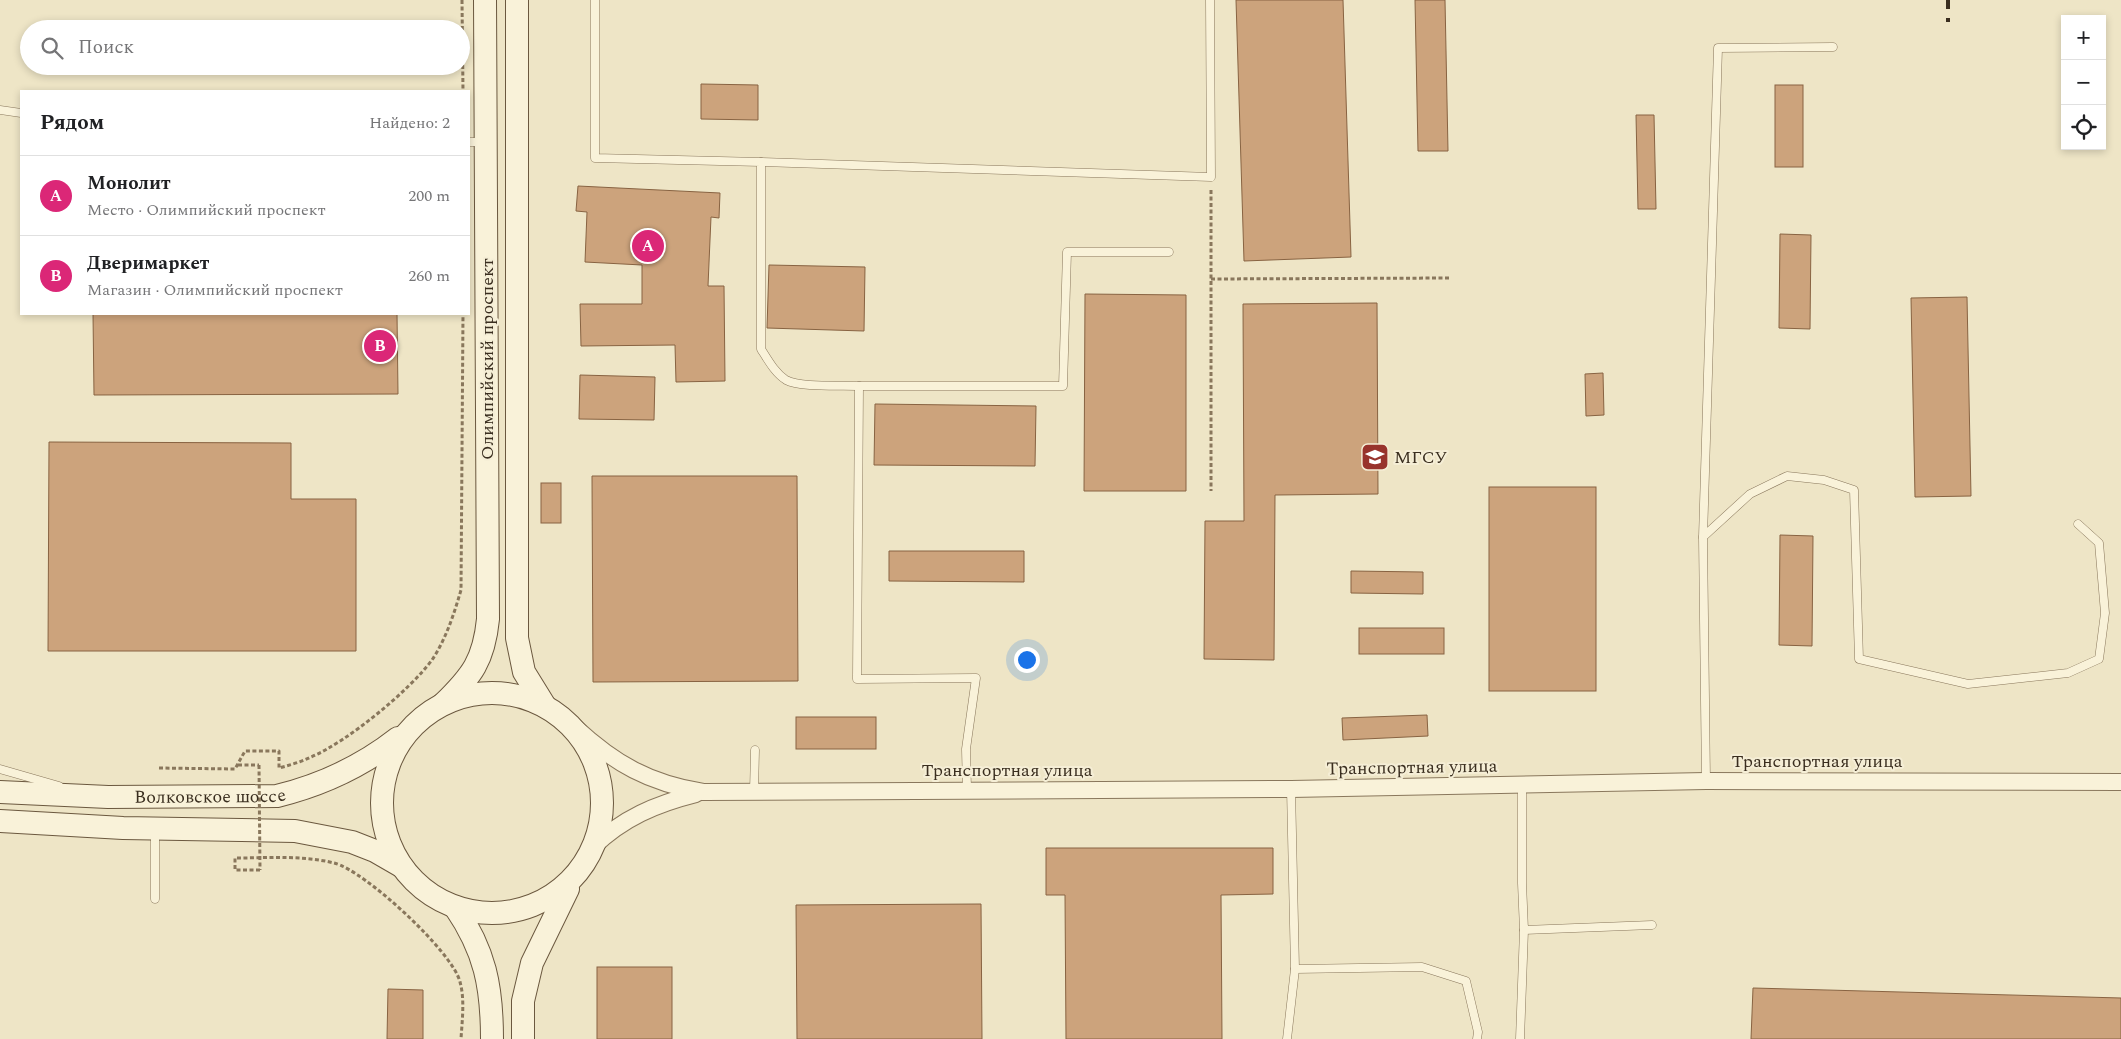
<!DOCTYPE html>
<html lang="ru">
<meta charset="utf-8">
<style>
:root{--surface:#fff;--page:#f2f2f2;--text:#202124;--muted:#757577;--line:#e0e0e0;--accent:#db2777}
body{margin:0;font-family:Spectral,serif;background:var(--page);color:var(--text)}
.controls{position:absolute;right:15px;top:15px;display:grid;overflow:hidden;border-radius:0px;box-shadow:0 2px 8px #0003}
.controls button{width:45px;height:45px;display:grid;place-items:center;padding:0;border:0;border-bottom:1px solid var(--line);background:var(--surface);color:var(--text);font:25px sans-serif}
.you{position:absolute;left:1026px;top:659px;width:18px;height:18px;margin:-12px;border:4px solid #fff;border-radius:50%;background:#1a73e8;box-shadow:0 0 0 8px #1a73e833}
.badge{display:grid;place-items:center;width:32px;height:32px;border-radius:50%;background:var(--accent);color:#fff;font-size:16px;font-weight:700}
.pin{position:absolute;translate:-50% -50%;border:2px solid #fff;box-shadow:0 1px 5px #0006}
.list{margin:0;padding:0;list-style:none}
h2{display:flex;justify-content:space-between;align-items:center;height:65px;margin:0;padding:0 20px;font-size:21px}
h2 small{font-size:16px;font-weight:400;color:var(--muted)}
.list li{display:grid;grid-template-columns:32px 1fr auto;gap:15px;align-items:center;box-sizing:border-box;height:80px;padding:0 20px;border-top:1px solid var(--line)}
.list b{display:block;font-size:19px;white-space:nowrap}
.list p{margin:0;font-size:16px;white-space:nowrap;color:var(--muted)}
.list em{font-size:16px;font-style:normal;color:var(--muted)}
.icon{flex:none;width:28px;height:28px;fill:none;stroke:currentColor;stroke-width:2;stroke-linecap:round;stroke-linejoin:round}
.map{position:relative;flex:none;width:2121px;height:1039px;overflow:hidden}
.search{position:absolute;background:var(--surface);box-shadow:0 2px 8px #0003;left:20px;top:20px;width:450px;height:55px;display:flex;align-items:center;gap:12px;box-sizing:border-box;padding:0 18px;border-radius:28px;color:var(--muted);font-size:19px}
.panel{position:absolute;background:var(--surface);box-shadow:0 2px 8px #0003;left:20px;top:90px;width:450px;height:225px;border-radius:0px}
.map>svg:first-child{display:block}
.building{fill:#cca37c;stroke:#886342}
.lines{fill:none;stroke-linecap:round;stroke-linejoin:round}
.service-casing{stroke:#89775c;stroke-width:9}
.minor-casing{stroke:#89775c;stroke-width:18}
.secondary-casing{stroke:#6b583f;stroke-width:24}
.path{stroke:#89775c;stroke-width:3;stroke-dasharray:4 2.5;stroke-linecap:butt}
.service{stroke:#f9f2d9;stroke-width:8}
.minor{stroke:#f9f2d9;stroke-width:16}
.secondary{stroke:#f9f2d9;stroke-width:22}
.rail{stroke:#3a2e1f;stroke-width:4;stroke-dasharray:9 9;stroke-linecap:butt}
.path-bridge{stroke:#89775c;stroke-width:3;stroke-dasharray:4 2.5;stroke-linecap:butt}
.labels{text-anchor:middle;stroke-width:4;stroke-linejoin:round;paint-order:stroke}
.street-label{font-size:18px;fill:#3a2e1f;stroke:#f5eed6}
.poi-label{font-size:18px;fill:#3a2e1f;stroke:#f5eed6;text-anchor:start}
</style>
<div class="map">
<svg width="2121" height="1039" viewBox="0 0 2121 1039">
<rect width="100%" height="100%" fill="#eee5c6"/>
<!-- building -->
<g class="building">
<polygon points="1236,0 1343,0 1351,257 1244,261"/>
<polygon points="1415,0 1445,0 1448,151 1418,151"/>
<polygon points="701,84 758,85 758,120 701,119"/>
<rect x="1775" y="85" width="28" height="82"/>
<polygon points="1636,115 1654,115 1656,209 1638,209"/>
<polygon points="578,186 720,193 719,218 711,217 708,286 724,286 725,381 676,382 675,345 581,346 580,304 642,304 642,265 585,262 587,212 576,211"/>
<polygon points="1780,234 1811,235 1810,329 1779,328"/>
<polygon points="769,265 865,267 864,331 767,328"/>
<polygon points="1085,294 1186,295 1186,491 1084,491"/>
<polygon points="1967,297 1971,496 1915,497 1911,298"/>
<polygon points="1377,303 1378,494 1275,495 1274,660 1204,659 1205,521 1244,521 1243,304"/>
<polygon points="93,314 397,314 398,394 94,395"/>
<polygon points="1603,373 1604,415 1586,416 1585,374"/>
<polygon points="580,375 655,377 654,420 579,419"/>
<polygon points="875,404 1036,406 1035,466 874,465"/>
<polygon points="49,442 291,443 291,499 356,499 356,651 48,651"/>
<polygon points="592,476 797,476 798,681 593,682"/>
<rect x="541" y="483" width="20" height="40"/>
<rect x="1489" y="487" width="107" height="204"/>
<polygon points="1780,535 1813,536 1812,646 1779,645"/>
<polygon points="889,551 1024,551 1024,582 889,581"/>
<polygon points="1351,571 1423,572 1423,594 1351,593"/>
<rect x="1359" y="628" width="85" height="26"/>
<polygon points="1427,715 1428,736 1343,740 1342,718"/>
<rect x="796" y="717" width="80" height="32"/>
<polygon points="1046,848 1273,848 1273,894 1221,895 1222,1039 1066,1039 1065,895 1046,895"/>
<polygon points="981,904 982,1039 797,1039 796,905"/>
<rect x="597" y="967" width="75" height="72"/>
<polygon points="1753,988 2121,998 2121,1039 1751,1039"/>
<polygon points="388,989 423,990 423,1039 387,1039"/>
</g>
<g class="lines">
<defs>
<g id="service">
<path d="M 595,0 L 595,158 L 761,162 L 761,349 C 768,360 775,373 786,380 C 800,388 841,385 859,386 L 857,679 L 976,678 L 966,749 L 967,789"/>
<polyline points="0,110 21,113"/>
<polyline points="469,142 483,142"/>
<polyline points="761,162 1211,177 1210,0"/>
<polyline points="859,386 1063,386 1067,252 1169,252"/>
<polyline points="1703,537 1750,494 1787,476 1824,480 1854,490 1859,659 1968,684 2068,673 2099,659 2105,613 2099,543 2078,524"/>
<polyline points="0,769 59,786"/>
<polyline points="1706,781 1703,537 1718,48 1833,47"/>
<polyline points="1522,786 1522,883 1524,930 1652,925"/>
<polyline points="754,792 755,750"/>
<polyline points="155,831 155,899"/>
<polyline points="1295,969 1422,967 1466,981 1478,1032 1477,1039"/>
<polyline points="1287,1039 1295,969 1291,789"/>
<polyline points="1520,1039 1524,930"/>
</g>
<g id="minor">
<path d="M 575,727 C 615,764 649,783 703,792 L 1291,789 L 1706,781 L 2121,782"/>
<path d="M 593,847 C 623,818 656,804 696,794"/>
</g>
<g id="secondary">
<polyline points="517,0 517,638 524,672 545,706"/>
<circle cx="492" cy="803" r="110"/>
<path d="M 443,704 C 472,676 484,660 488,619 L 485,0"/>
<path id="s1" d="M 0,792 L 108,797 L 277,796 C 322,785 361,767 398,738"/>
<polyline points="0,821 123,828 295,831 352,842 375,851 401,866"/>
<path d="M 455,907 C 485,951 492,986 492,1039"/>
<polyline points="523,1039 523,1001 532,963 568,889"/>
</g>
</defs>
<!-- service casing -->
<use href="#service" class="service-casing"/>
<!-- minor casing -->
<use href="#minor" class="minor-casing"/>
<!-- secondary casing -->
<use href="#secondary" class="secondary-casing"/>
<!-- path -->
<g class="path">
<polyline points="462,0 463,91"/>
<polyline points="1211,190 1211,491"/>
<polyline points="1211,279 1449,278"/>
<polyline points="238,765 259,765"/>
<path d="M 159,768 L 235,769 L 245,751 L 279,751 L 279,768 C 290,765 301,762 311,757 C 347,742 409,691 432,660 C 446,639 454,614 461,590 L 463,314"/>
<path d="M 260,870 L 235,870 L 235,858 C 268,858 302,855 334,863 C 364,870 453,952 460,982 C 465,999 462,1022 461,1039"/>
</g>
<!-- service -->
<use href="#service" class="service"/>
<!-- minor -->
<use href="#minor" class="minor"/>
<!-- secondary -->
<use href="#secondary" class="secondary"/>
<!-- rail -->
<polyline class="rail" points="1948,0 1948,22"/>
<!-- path-bridge -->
<polyline class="path-bridge" points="259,765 260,870"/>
</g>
<!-- icons -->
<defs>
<symbol id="university-square" viewBox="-11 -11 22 22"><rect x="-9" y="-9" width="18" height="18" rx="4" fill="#98332c" stroke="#f5eed6"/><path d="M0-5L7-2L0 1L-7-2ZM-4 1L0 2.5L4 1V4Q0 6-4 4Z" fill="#fff"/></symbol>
</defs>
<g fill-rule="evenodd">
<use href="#university-square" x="1359" y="441" width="32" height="32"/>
</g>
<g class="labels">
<!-- street labels -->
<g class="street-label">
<text transform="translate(487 359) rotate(-90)" y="6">Олимпийский проспект</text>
<text x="1817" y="767">Транспортная улица</text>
<text transform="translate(1412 767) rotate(-1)" y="6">Транспортная улица</text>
<text x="1007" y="776">Транспортная улица</text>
<text dy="6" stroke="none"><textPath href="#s1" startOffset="210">Волковское шоссе</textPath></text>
</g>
<!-- poi labels -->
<g class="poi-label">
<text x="1394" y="463">МГСУ</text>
</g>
</g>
</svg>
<div class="controls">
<button>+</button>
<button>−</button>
<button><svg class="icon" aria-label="locate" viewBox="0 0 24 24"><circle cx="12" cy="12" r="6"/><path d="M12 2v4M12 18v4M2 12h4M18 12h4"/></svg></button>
</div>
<div class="you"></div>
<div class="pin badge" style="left:648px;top:246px">A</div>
<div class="pin badge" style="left:380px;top:346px">B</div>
<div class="search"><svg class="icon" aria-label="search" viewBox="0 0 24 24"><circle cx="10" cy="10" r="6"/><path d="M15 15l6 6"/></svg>Поиск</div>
<section class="panel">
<h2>Рядом<small>Найдено: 2</small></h2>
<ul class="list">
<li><span class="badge">A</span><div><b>Монолит</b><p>Место · Олимпийский проспект</p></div><em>200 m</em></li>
<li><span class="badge">B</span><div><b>Дверимаркет</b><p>Магазин · Олимпийский проспект</p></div><em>260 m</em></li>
</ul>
</section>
</div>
